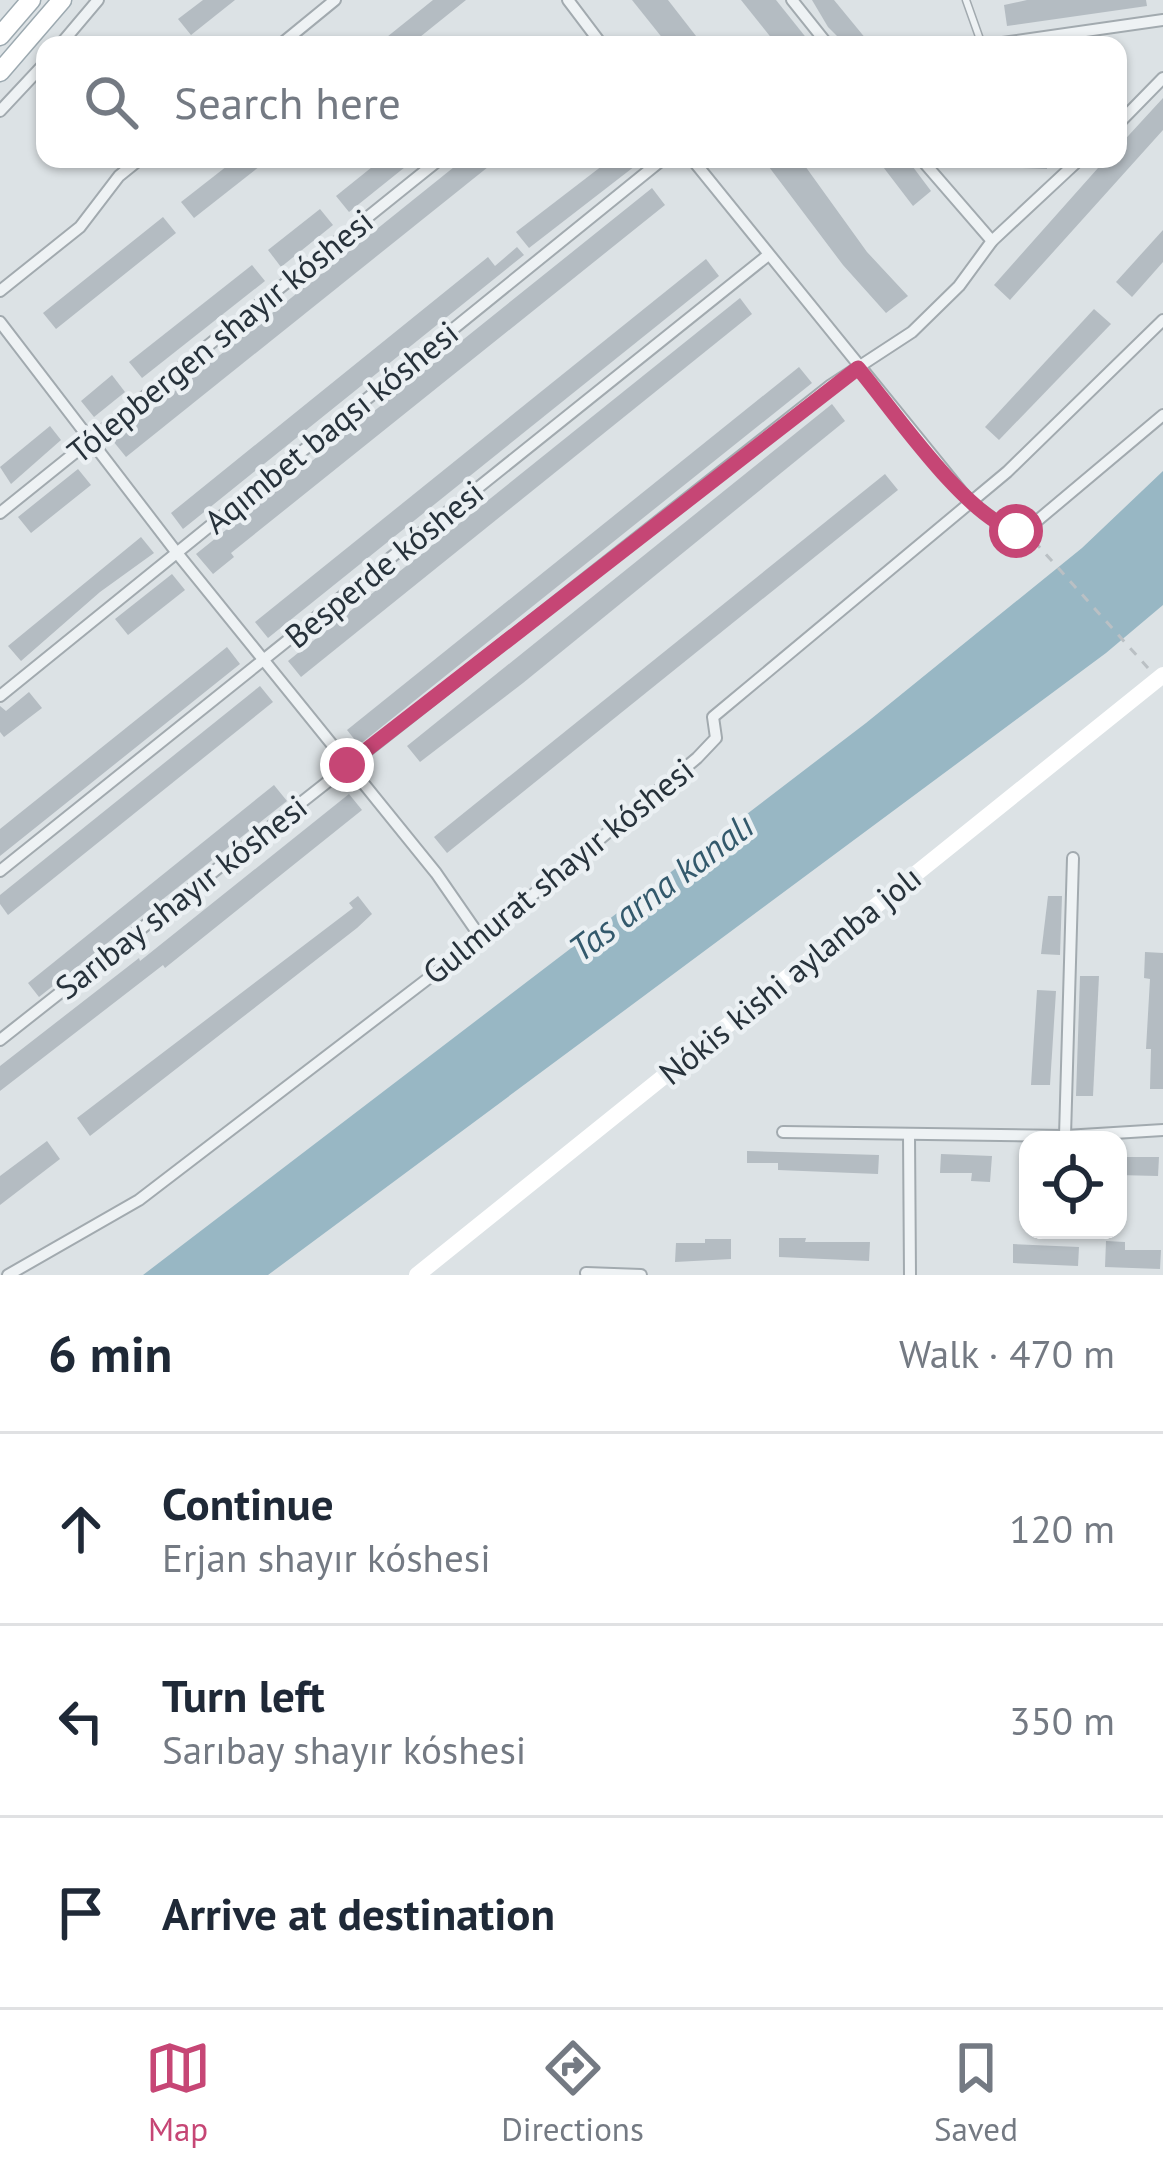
<!DOCTYPE html>
<meta charset="utf-8">
<style>
:root{--surface:#fff;--page:#f6f6f7;--text:#1f2937;--muted:#747a83;--line:#e0e1e3;--accent:#c64675}
body{margin:0;font-family:"PT Sans",sans-serif;background:var(--page);color:var(--text)}
.controls{position:absolute;right:36px;bottom:36px;display:grid;overflow:hidden;border-radius:24px;box-shadow:0 3px 9px #0004}
.controls button{width:108px;height:108px;display:grid;place-items:center;padding:0;border:0;border-bottom:3px solid var(--line);background:var(--surface);color:var(--text);font:60px sans-serif}
.stop{position:absolute;width:36px;height:36px;margin:-27px;border:9px solid #c64675;border-radius:50%;background:#fff}
.stop.end{background:#c64675;border-color:#fff;box-shadow:0 3px 12px #0008}
.list{margin:0;padding:0;list-style:none}
h2{display:flex;justify-content:space-between;align-items:center;height:156px;margin:0;padding:0 48px;font-size:51px}
h2 small{font-size:39px;font-weight:400;color:var(--muted)}
.list li{display:grid;grid-template-columns:78px 1fr auto;gap:36px;align-items:center;box-sizing:border-box;height:192px;padding:0 48px;border-top:3px solid var(--line)}
.list b{display:block;font-size:45px;white-space:nowrap}
.list p{margin:0;font-size:39px;white-space:nowrap;color:var(--muted)}
.list em{font-size:39px;font-style:normal;color:var(--muted)}
.icon{flex:none;width:66px;height:66px;fill:none;stroke:currentColor;stroke-width:2;stroke-linecap:round;stroke-linejoin:round}
.map{position:relative;flex:none;width:1163px;height:1275px;overflow:hidden}
.search{position:absolute;background:var(--surface);box-shadow:0 3px 9px #0004;left:36px;right:36px;top:36px;height:132px;display:flex;align-items:center;gap:30px;box-sizing:border-box;padding:0 42px;border-radius:24px;color:var(--muted);font-size:45px}
.sheet{height:732px;background:var(--surface)}
nav{display:flex;justify-content:space-around;align-items:center;box-sizing:border-box;height:168px;border-top:3px solid var(--line);background:var(--surface);font-size:33px;color:var(--muted)}
nav a{display:grid;justify-items:center;gap:6px}
nav .on{color:var(--accent)}
.map>svg:first-child{display:block}
.water{fill:#98b7c4}
.building{fill:#b4bcc2}
.lines{fill:none;stroke-linecap:round;stroke-linejoin:round}
.lane-casing{stroke:#a2aaaf;stroke-width:9}
.street-casing{stroke:#a2aaaf;stroke-width:14}
.primary-casing{stroke:#9ca9b0;stroke-width:21}
.path{stroke:#bac0c4;stroke-width:3;stroke-dasharray:9 9;stroke-linecap:butt}
.lane{stroke:#eef2f4;stroke-width:6}
.street{stroke:#eef2f4;stroke-width:10}
.secondary{stroke:#fff;stroke-width:16}
.primary{stroke:#fff;stroke-width:18}
.route{stroke:#c64675;stroke-width:15}
.labels{text-anchor:middle;stroke-width:9;stroke-linejoin:round;paint-order:stroke}
.street-label{font-size:33px;fill:#27323b;stroke:#ebf0f3}
.water-label{font-size:36px;font-style:italic;fill:#33596c;stroke:#ebf0f3}
</style>
<div class="map">
<svg width="1163" height="1275" viewBox="0 0 1163 1275">
<rect width="100%" height="100%" fill="#dce2e5"/>
<!-- water -->
<polygon class="water" points="1163,471 1163,605 1106,653 268,1275 143,1275 866,723 1082,548"/>
<!-- building -->
<g class="building">
<polygon points="203,0 235,0 191,35 178,19"/>
<polygon points="433,0 466,0 410,45 377,45"/>
<polygon points="632,0 668,0 703,45 668,45"/>
<polygon points="741,0 776,0 812,45 777,45"/>
<polygon points="812,0 834,0 871,45 846,45 828,27"/>
<polygon points="1027,0 1146,0 1147,6 1007,26 1004,5"/>
<polygon points="1163,98 1163,130 1010,300 994,285 1106,159 1118,159 1118,147"/>
<polygon points="236,159 269,159 194,218 181,202"/>
<polygon points="382,159 415,159 349,212 336,196"/>
<polygon points="464,159 481,159 488,167 126,457 113,441"/>
<polygon points="611,159 629,159 635,166 529,248 516,232"/>
<polygon points="763,159 800,159 867,252 908,296 886,313 843,265"/>
<polygon points="877,159 907,159 931,191 913,206"/>
<polygon points="969,159 1047,159 1047,169 969,166"/>
<polygon points="652,188 665,205 231,553 234,557 213,574 196,554"/>
<polygon points="320,209 333,225 281,267 268,250"/>
<polygon points="163,217 176,233 56,329 43,313"/>
<polygon points="1163,230 1163,262 1132,297 1116,282"/>
<polygon points="517,247 524,255 183,529 171,513 488,257 495,266"/>
<polygon points="706,259 719,276 268,638 255,622"/>
<polygon points="252,265 265,281 142,378 129,362"/>
<polygon points="740,298 752,314 301,677 288,661"/>
<polygon points="1094,309 1111,324 999,440 985,427"/>
<polygon points="799,367 812,383 359,745 347,730"/>
<polygon points="112,375 125,392 94,417 81,401"/>
<polygon points="832,404 845,421 523,683 420,762 407,746"/>
<polygon points="50,426 61,440 11,484 0,467"/>
<polygon points="78,469 91,485 31,533 18,517"/>
<polygon points="885,474 898,490 447,853 434,837"/>
<polygon points="141,537 154,553 100,592 21,661 8,646"/>
<polygon points="172,574 185,590 128,635 115,619"/>
<polygon points="227,647 240,664 0,856 0,829"/>
<polygon points="260,686 273,702 8,915 0,904 0,895"/>
<polygon points="29,692 42,708 4,737 0,732 0,706 6,711"/>
<polygon points="274,785 287,801 39,997 28,983"/>
<polygon points="349,794 362,810 165,968 163,965 0,1091 0,1066 139,958 140,961"/>
<polygon points="358,896 372,914 357,928 90,1136 77,1118 353,908 349,903"/>
<polygon points="1048,896 1062,896 1060,955 1041,954"/>
<polygon points="1145,952 1163,953 1163,1089 1150,1089 1151,1049 1146,1049 1150,979 1144,978"/>
<polygon points="1080,976 1099,976 1093,1096 1076,1096"/>
<polygon points="1037,990 1056,991 1050,1085 1031,1085"/>
<polygon points="47,1141 60,1159 0,1205 0,1176"/>
<polygon points="747,1151 879,1155 878,1174 778,1170 778,1163 747,1163"/>
<polygon points="941,1154 992,1156 990,1182 971,1181 972,1173 940,1173"/>
<polygon points="1118,1157 1159,1157 1158,1176 1118,1175"/>
<polygon points="779,1238 806,1238 805,1242 870,1242 869,1261 779,1257"/>
<polygon points="705,1239 731,1239 731,1259 675,1262 676,1243 705,1243"/>
<polygon points="1106,1241 1125,1242 1125,1250 1161,1250 1160,1269 1105,1267"/>
<polygon points="1013,1244 1079,1247 1078,1266 1013,1263"/>
</g>
<g class="lines">
<defs>
<polyline id="lane" points="966,0 982,45"/>
<g id="street">
<polyline points="568,0 602,45"/>
<polyline points="792,0 828,45"/>
<polyline points="60,45 98,0"/>
<polyline points="280,45 335,0"/>
<polyline points="988,45 1163,20"/>
<polyline points="0,111 45,63"/>
<polyline points="1118,124 1163,78"/>
<polyline points="692,159 969,501 1004,527 1025,531 1163,415"/>
<polyline points="921,159 992,241"/>
<polyline points="0,291 80,227 119,176 140,159"/>
<polyline points="0,322 177,553 436,873 481,938"/>
<polyline points="0,513 440,159"/>
<polyline points="0,696 663,159"/>
<polyline points="0,871 767,256"/>
<polyline points="0,1040 831,385 912,332 959,286 992,241 1080,159"/>
<polyline points="783,1132 1065,1136 1163,1130"/>
<polyline points="909,1135 910,1275"/>
<polyline points="1065,1136 1073,858"/>
<polyline points="586,1273 641,1275"/>
<polyline points="8,1275 139,1200 481,938 697,758 716,738 713,717 1007,472 1163,320"/>
</g>
<g id="primary">
<polyline points="0,36 31,0"/>
<polyline points="0,72 62,0"/>
</g>
</defs>
<!-- lane casing -->
<use href="#lane" class="lane-casing"/>
<!-- street casing -->
<use href="#street" class="street-casing"/>
<!-- primary casing -->
<use href="#primary" class="primary-casing"/>
<!-- path -->
<polyline class="path" points="1034,541 1148,668"/>
<!-- lane -->
<use href="#lane" class="lane"/>
<!-- street -->
<use href="#street" class="street"/>
<!-- secondary -->
<polyline class="secondary" points="417,1275 1163,675"/>
<!-- primary -->
<use href="#primary" class="primary"/>
</g>
<g class="lines">
<!-- route -->
<path class="route" d="M 347,765 L 858,368 C 893,410 966,517 1016,531"/>
</g>
<g class="labels">
<!-- street labels -->
<g class="street-label">
<text transform="translate(220 336) rotate(-39)" y="12">Tólepbergen shayır kóshesi</text>
<text transform="translate(331 427) rotate(-39)" y="12">Aqımbet baqsı kóshesi</text>
<text transform="translate(384 564) rotate(-39)" y="12">Besperde kóshesi</text>
<text transform="translate(558 871) rotate(-39)" y="12">Gulmurat shayır kóshesi</text>
<text transform="translate(181 897) rotate(-38)" y="12">Sarıbay shayır kóshesi</text>
<text transform="translate(790 975) rotate(-39)" y="12">Nókis kishi aylanba jolı</text>
</g>
<!-- water labels -->
<g class="water-label">
<text transform="translate(661 887) rotate(-37)" y="13">Tas arna kanalı</text>
</g>
</g>
</svg>
<div class="controls">
<button><svg class="icon" aria-label="locate" viewBox="0 0 24 24"><circle cx="12" cy="12" r="6"/><path d="M12 2v4M12 18v4M2 12h4M18 12h4"/></svg></button>
</div>
<div class="stop" style="left:1016px;top:531px"></div>
<div class="stop end" style="left:347px;top:765px"></div>
<div class="search"><svg class="icon" aria-label="search" viewBox="0 0 24 24"><circle cx="10" cy="10" r="6"/><path d="M15 15l6 6"/></svg>Search here</div>
</div>
<section class="sheet">
<h2>6 min<small>Walk · 470 m</small></h2>
<ul class="list">
<li><svg class="icon" aria-label="ahead" viewBox="0 0 24 24"><path d="M12 20V5M6 11l6-6 6 6"/></svg><div><b>Continue</b><p>Erjan shayır kóshesi</p></div><em>120 m</em></li>
<li><svg class="icon" aria-label="left" viewBox="0 0 24 24"><path d="M17 20v-9H6M10 6l-5 5 5 5"/></svg><div><b>Turn left</b><p>Sarıbay shayır kóshesi</p></div><em>350 m</em></li>
<li><svg class="icon" aria-label="arrive" viewBox="0 0 24 24"><path d="M6 21V4h12l-3 4 3 4H6"/></svg><div><b>Arrive at destination</b></div></li>
</ul>
</section>
<nav>
<a class="on"><svg class="icon" aria-label="map" viewBox="0 0 24 24"><path d="M3 6l6-2 6 2 6-2v14l-6 2-6-2-6 2zM9 4v14M15 6v14"/></svg>Map</a>
<a><svg class="icon" aria-label="directions" viewBox="0 0 24 24"><path d="M12 3l9 9-9 9-9-9zM9 14v-3h6M13 9l2 2-2 2"/></svg>Directions</a>
<a><svg class="icon" aria-label="saved" viewBox="0 0 24 24"><path d="M7 4h10v16l-5-4-5 4z"/></svg>Saved</a>
</nav>
